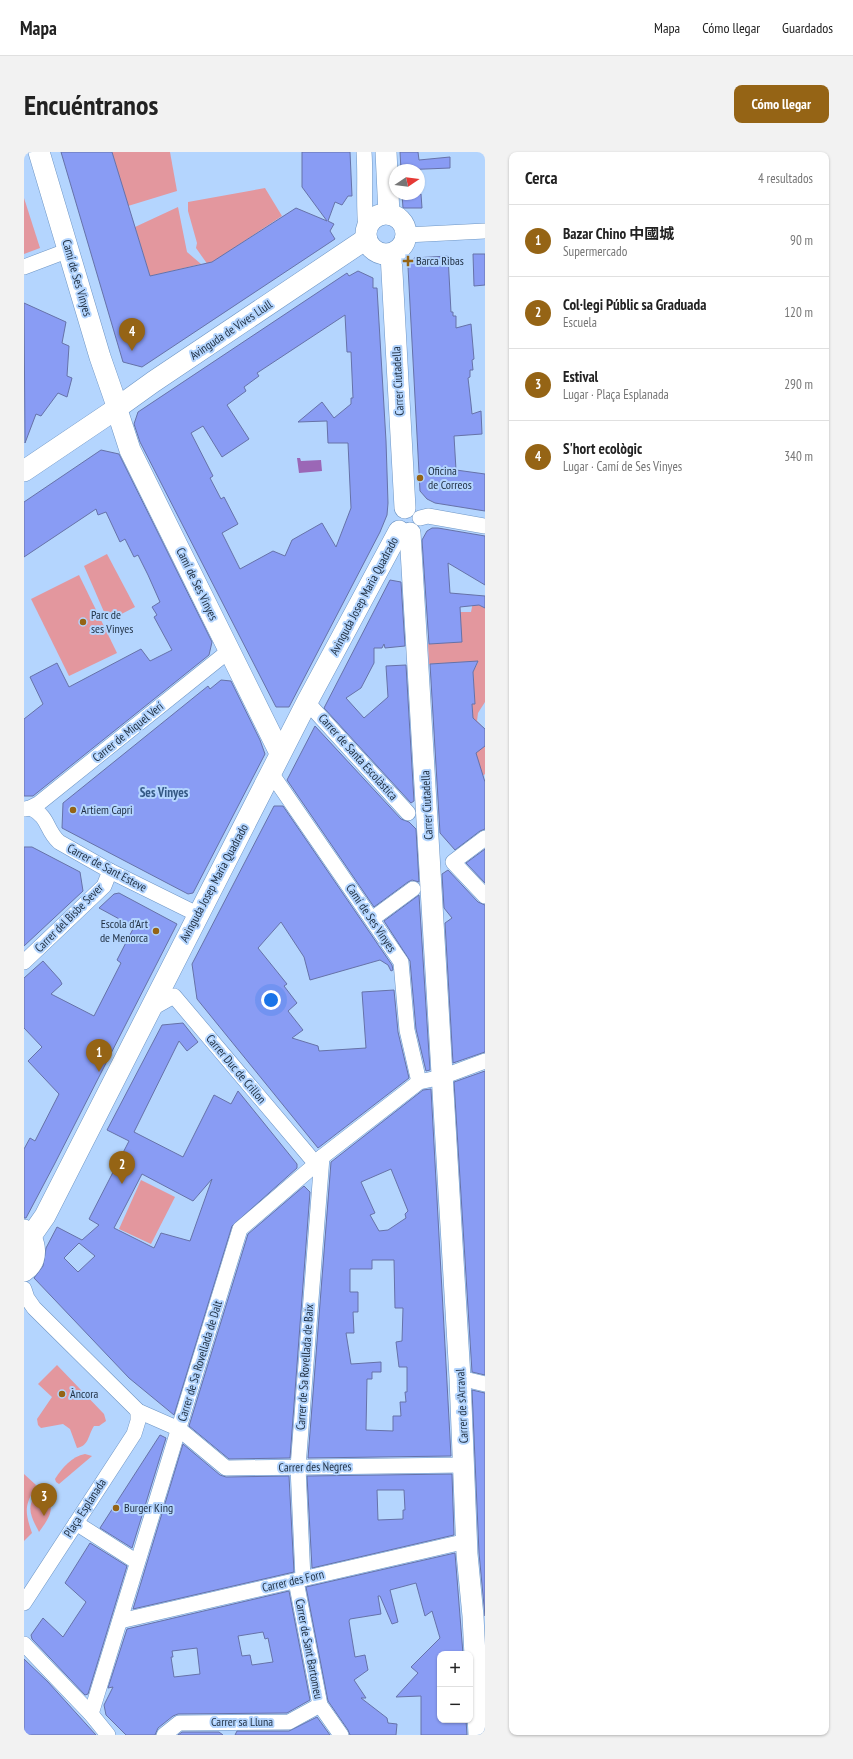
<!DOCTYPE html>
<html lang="es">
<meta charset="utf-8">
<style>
:root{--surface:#fff;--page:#f2f2f2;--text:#222;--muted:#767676;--line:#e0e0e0;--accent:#956415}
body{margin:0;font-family:"PT Sans Narrow","Noto Sans SC",sans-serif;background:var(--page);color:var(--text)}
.controls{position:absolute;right:12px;bottom:12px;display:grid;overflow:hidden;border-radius:8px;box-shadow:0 1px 3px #0004}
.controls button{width:36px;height:36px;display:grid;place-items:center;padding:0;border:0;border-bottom:1px solid var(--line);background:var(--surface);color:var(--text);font:20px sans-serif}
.compass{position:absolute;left:365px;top:12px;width:36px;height:36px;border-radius:50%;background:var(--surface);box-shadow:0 1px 3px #0004;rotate:77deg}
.you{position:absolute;left:247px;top:848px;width:14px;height:14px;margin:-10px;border:3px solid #fff;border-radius:50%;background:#1a73e8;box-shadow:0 0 0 6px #1a73e833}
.badge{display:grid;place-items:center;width:26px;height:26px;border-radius:50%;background:var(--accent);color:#fff;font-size:13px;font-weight:700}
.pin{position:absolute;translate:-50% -33px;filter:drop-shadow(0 1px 2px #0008)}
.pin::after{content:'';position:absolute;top:21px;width:14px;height:12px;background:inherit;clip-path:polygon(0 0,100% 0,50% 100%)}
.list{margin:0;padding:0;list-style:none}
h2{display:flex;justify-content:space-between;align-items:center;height:52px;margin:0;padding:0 16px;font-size:17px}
h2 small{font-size:13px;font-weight:400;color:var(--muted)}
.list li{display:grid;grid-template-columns:26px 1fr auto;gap:12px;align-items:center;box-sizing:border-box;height:72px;padding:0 16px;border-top:1px solid var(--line)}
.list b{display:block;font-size:15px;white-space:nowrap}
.list p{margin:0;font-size:13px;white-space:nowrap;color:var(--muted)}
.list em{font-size:13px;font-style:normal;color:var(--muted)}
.map{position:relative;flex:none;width:461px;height:1583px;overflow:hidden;border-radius:8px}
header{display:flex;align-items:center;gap:24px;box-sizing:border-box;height:56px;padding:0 20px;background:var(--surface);border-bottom:1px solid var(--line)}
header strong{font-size:19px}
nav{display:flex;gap:22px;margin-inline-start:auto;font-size:14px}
.intro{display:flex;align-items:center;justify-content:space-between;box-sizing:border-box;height:96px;padding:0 24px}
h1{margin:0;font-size:28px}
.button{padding:10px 18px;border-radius:8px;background:var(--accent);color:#fff;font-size:14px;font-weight:700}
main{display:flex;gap:24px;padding:0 24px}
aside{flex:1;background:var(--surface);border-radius:8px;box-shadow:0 1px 3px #0004}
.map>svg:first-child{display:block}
.green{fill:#e3979e}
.water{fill:#9b67b6}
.building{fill:#899cf4;stroke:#6672a8;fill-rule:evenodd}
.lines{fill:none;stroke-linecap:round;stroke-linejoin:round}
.street-casing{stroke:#6e96c5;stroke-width:16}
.secondary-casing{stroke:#6e96c5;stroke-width:22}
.street{stroke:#fff;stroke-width:15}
.secondary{stroke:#fff;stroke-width:21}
.poi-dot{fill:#956415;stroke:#b4d5fe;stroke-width:1.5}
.labels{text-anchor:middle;stroke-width:4;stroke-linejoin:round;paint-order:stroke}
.poi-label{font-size:12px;fill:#1e2e41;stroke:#b4d5fe;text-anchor:start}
.street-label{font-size:12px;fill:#1e2e41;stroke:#b4d5fe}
.neighbourhood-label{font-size:13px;font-weight:bold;fill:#345985;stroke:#b4d5fe}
</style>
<header>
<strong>Mapa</strong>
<nav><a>Mapa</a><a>Cómo llegar</a><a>Guardados</a></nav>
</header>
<div class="intro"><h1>Encuéntranos</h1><a class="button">Cómo llegar</a></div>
<main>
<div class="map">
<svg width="461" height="1583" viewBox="0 0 461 1583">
<rect width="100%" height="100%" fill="#b4d5fe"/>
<!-- green -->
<g class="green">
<polygon points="88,0 146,0 153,39 104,54"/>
<polygon points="241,36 258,64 184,113 172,96 173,91 164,59 164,50"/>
<polygon points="0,46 16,96 0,102"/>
<polygon points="154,55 163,100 177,112 126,124 111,75"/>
<polygon points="83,402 111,455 84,469 60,414"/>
<polygon points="55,423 93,501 45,524 7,447"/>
<polygon points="449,450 461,456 461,550 454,561 453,569 457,573 451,577 456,597 461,594 461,622 452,629 433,563 449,562 448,552 451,552 450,537 447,537 437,531 450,530 449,520 454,510 405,512 404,492 437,489 434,460 447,460"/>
<polygon points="117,1028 151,1045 127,1092 95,1077"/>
<path d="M 33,1213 L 80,1262 L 82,1269 L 75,1274 L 70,1274 C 64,1283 65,1294 53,1296 L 46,1277 L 39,1272 L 17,1276 L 14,1273 L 13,1267 L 28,1245 L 14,1232 Z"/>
<path d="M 61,1302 L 68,1304 L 35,1332 L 32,1330 L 31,1327 C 38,1316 48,1304 61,1302 Z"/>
<path d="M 0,1322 L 12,1333 C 1,1354 0,1358 8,1381 L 0,1389 Z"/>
<path d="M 18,1336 C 32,1355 28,1362 15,1380 C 5,1361 1,1352 18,1336 Z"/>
</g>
<!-- water -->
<polygon class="water" points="273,306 276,306 277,309 297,308 298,319 275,321"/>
<!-- building -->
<g class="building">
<polygon points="37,0 88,0 126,124 188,110 272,56 303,69 278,35 278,0 326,0 328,44 324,44 318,53 311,50 304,69 310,72 306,79 311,87 118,215 99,210"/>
<polygon points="376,0 394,0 395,8 426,5 426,16 377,18"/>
<polygon points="378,42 397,42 398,56 379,56"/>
<polygon points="449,102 461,102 461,133 450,134"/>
<polygon points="424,104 427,160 429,160 429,164 432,164 432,176 447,172 450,207 448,208 449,218 446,218 446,225 444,226 447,252 448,262 457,259 458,282 430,284 432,318 461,322 461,359 411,351 403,347 396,339 384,115 390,106"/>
<path d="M 334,119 L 349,126 L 349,136 L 353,136 L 362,289 L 364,351 L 363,363 L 356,380 L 265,555 L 252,555 L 116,290 L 110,272 L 114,260 L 323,121 L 325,124 ZM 321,163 L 323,200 L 327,200 L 329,246 L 327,246 L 327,252 L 310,266 L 298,250 L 274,270 L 303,269 L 304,291 L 324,291 L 327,356 L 312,395 L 298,371 L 268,388 L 261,404 L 249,399 L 216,417 L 198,381 L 214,372 L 200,345 L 197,347 L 186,326 L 189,324 L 167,281 L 179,274 L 198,305 L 225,287 L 203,253 L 222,239 L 220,235 L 235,224 L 233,221 Z"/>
<polygon points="0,151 42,170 38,191 45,194 43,224 48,226 43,245 34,241 17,264 12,262 1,291"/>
<polygon points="77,298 95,302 188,490 185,503 9,644 0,644 0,567 19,552 6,525 33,511 45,535 117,497 126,509 148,498 130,465 133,463 128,455 136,450 124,423 114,403 110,405 101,387 96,390 82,360 74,363 72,357 0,405 0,350"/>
<polygon points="414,376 461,384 461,433 424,411 426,441 461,444 461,456 455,453 436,455 438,490 405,492 398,388 403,379 408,376"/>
<polygon points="366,428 377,430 381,494 361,496 360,492 358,496 350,496 350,511 337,536 322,546 340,566 364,545 362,514 382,513 390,649 387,651 300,556"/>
<polygon points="454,509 449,520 451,552 448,552 449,566 461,577 461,594 452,601 461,630 461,677 456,679 431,698 416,681 406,512"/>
<polygon points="197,528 207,529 236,588 241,602 169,741 164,742 38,676 39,651 184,534 186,537"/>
<polygon points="291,574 377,667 385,670 392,677 395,730 388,728 384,730 350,755 263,628"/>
<polygon points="250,654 259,654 368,813 369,818 367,819 364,813 356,808 286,828 280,805 257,770 234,796 263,832 260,834 273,851 264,859 279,878 268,886 294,894 295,899 342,896 338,840 370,838 374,880 385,926 294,996 173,847 168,812"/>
<polygon points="0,695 8,695 56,720 59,739 0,794"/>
<polygon points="461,697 461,731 442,711"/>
<polygon points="424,718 454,750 461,753 461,900 429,911 421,771 428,766 420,756 418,722"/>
<polygon points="95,741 153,772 30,1013 2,1066 0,1066 0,997 6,986 11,989 35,942 4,909 18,895 0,876 0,826 19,809 36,828 38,832 27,842 70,864 97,811 93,808 110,775 75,756 90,742"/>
<polygon points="395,743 406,918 402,919 392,877 386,809 360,769"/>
<path d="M 159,871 L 174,890 L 163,899 L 155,889 L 110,980 L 159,1005 L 190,943 L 207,952 L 214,939 L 273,1012 L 273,1016 L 208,1074 L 150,1263 L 105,1226 L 10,1126 L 19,1114 L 22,1096 L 33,1075 L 58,1088 L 75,1073 L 65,1067 L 105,989 L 83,978 L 138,873 ZM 118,1022 L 169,1049 L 188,1027 L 166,1089 L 137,1081 L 130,1096 L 90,1076 ZM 55,1091 L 71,1104 L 54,1120 L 40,1106 Z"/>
<polygon points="461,919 461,1223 448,1220 430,930"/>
<path d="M 407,937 L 427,1304 L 284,1306 L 307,1010 L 399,938 ZM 367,1017 L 384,1059 L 381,1062 L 382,1066 L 364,1078 L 355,1079 L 346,1063 L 351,1061 L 337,1030 ZM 348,1108 L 370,1108 L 371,1156 L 379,1156 L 378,1189 L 372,1190 L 375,1215 L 383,1215 L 383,1240 L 381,1240 L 382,1250 L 376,1250 L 377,1264 L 369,1264 L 369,1279 L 342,1278 L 343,1227 L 348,1227 L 348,1220 L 357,1220 L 357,1210 L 327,1212 L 322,1181 L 330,1181 L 329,1160 L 334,1160 L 334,1140 L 326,1140 L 326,1117 L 348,1117 Z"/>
<polygon points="280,1034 286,1040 266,1306 205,1307 165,1274 224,1082"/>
<polygon points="448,1238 461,1241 461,1464 455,1401"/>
<polygon points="136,1283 142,1286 108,1396 76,1376"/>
<polygon points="159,1292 196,1323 202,1325 265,1324 270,1420 109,1457"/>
<path d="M 428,1322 L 430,1383 L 288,1416 L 283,1324 ZM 353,1338 L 380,1338 L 381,1358 L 379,1358 L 379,1367 L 354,1368 Z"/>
<polygon points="66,1391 103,1414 64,1542 61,1543 8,1487 7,1483 19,1466 39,1485 52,1465 62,1450 41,1431"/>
<polygon points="431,1401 439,1502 416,1502 416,1568 442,1568 443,1583 397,1583 397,1544 372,1545 394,1521 387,1515 416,1486 408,1459 401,1464 392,1431 366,1438 374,1470 368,1472 356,1444 354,1444 357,1462 326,1467 325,1469 331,1505 341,1503 344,1518 330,1528 342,1546 337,1546 363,1566 364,1571 373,1572 372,1583 326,1583 324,1578 304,1549 282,1435"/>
<path d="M 265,1439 L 286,1548 L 263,1561 L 154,1562 L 149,1564 L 134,1576 L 131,1583 L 102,1583 L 82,1563 L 80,1553 L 89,1535 L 84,1536 L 103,1477 ZM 239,1480 L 241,1487 L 244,1486 L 249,1510 L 228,1513 L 226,1503 L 218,1504 L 214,1484 ZM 173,1496 L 176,1522 L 150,1525 L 147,1505 L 149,1505 L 148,1499 Z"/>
<polygon points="0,1507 24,1530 72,1583 0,1583"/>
<polygon points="293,1565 306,1583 211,1583 213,1579 265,1579"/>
<polygon points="158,1580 195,1580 199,1583 154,1583"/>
</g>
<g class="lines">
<defs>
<g id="street">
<path d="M 340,0 C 342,26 339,52 342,78"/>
<polyline points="382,83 461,79"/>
<polyline points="0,115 45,98"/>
<polyline points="396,366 404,364 461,374"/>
<polyline points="283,550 384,661"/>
<polyline points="247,621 377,810 383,878 395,930"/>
<path d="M 7,656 C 26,666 21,677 35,690 L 86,719 L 173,762"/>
<polyline points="0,657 6,656 14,652 206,498"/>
<polyline points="461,686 429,710 461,744"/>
<polyline points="348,767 389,737"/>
<polyline points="0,810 80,734 86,719"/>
<polyline points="125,858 150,844 292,1012"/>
<polyline points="0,1137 3,1146 10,1156 114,1259 155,1277 202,1316 440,1313"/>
<polyline points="436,1226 461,1232"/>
<polyline points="52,1371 113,1410"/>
<polyline points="279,1427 274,1315 298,1005"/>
<polyline points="272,1429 296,1553 317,1583"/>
<polyline points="0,1451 110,1282 114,1269 114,1259"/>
<polyline points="96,1469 443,1389"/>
<polyline points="0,1492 67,1562 84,1583"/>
<polyline points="67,1562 216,1077 292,1012 298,1005 395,930 418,925 461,909"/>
<polyline points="140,1583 155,1571 265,1570 296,1553"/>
</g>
<g id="secondary">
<polyline points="15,0 76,205 92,251"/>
<polyline points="362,0 365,62"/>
<circle cx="362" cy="82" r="20"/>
<polyline points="367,102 381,356"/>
<polyline points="97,253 129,230 342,87"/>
<polyline points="94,261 106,298 256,601"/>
<polyline points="0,319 89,259"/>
<polyline points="386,381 436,1226 443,1402 449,1464 455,1583"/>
<path d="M 0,1078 C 13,1088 15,1109 0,1119"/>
<polyline points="7,1084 21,1064 283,550 375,379"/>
</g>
</defs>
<!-- street casing -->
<use href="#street" class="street-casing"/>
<!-- secondary casing -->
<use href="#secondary" class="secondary-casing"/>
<!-- street -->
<use href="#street" class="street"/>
<!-- secondary -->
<use href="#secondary" class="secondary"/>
</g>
<!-- markers -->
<g class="poi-dot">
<path d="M382 103h4v4h4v4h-4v4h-4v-4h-4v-4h4z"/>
<circle cx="396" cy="326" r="4"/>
<circle cx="59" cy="470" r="4"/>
<circle cx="49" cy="658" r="4"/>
<circle cx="132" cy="779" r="4"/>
<circle cx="38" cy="1242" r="4"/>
<circle cx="92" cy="1356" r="4"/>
</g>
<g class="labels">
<!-- poi labels -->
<g class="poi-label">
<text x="392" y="113">Barca Ribas</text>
<text x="404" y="323">Oficina<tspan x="404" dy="14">de Correos</tspan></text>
<text x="67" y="467">Parc de<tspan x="67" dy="14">ses Vinyes</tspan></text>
<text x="57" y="662">Artiem Capri</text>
<text x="124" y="776" text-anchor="end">Escola d'Art<tspan x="124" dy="14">de Menorca</tspan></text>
<text x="46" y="1246">Àncora</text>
<text x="100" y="1360">Burger King</text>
</g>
<!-- street labels -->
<g class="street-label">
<text transform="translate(53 126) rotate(74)" y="4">Camí de Ses Vinyes</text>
<text transform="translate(207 178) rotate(-34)" y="4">Avinguda de Vives Llull</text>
<text transform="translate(374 229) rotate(-93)" y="4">Carrer Ciutadella</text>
<text transform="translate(173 432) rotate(64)" y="4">Camí de Ses Vinyes</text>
<text transform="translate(340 444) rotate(-62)" y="4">Avinguda Josep Maria Quadrado</text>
<text transform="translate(104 580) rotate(-39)" y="4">Carrer de Miquel Verí</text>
<text transform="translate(334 605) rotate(48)" y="4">Carrer de Santa Escolàstica</text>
<text transform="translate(403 653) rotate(-93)" y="4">Carrer Ciutadella</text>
<text transform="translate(83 716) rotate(28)" y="4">Carrer de Sant Esteve</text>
<text transform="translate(190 731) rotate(-62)" y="4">Avinguda Josep Maria Quadrado</text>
<text transform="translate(45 766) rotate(-45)" y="4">Carrer del Bisbe Sever</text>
<text transform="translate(347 766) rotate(56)" y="4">Camí de Ses Vinyes</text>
<text transform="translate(212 917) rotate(50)" y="4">Carrer Duc de Crillon</text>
<text transform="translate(176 1209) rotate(-73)" y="4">Carrer de Sa Rovellada de Dalt</text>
<text transform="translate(281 1215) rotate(-86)" y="4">Carrer de Sa Rovellada de Baix</text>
<text transform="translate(438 1254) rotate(-93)" y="4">Carrer de s'Arraval</text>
<text transform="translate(291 1315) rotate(-1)" y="4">Carrer des Negres</text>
<text transform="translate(61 1356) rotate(-57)" y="4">Plaça Esplanada</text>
<text transform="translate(269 1429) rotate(-13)" y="4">Carrer des Forn</text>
<text transform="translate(285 1497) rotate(79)" y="4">Carrer de Sant Bartomeu</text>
<text x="218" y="1574">Carrer sa Lluna</text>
</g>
<!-- neighbourhood labels -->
<g class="neighbourhood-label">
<text x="140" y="645">Ses Vinyes</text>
</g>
</g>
</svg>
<div class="controls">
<button>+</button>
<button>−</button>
</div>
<svg class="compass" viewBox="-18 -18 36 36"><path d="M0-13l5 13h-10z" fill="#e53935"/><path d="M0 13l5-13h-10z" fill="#767676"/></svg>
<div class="you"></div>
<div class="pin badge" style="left:75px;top:920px">1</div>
<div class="pin badge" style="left:98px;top:1032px">2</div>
<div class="pin badge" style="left:20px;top:1364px">3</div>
<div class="pin badge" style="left:108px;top:199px">4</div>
</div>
<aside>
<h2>Cerca<small>4 resultados</small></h2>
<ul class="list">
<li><span class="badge">1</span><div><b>Bazar Chino 中國城</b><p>Supermercado</p></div><em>90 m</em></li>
<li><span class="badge">2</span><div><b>Col·legi Públic sa Graduada</b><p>Escuela</p></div><em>120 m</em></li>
<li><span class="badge">3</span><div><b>Estival</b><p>Lugar · Plaça Esplanada</p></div><em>290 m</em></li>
<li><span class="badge">4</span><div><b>S'hort ecològic</b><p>Lugar · Camí de Ses Vinyes</p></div><em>340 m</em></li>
</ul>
</aside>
</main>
